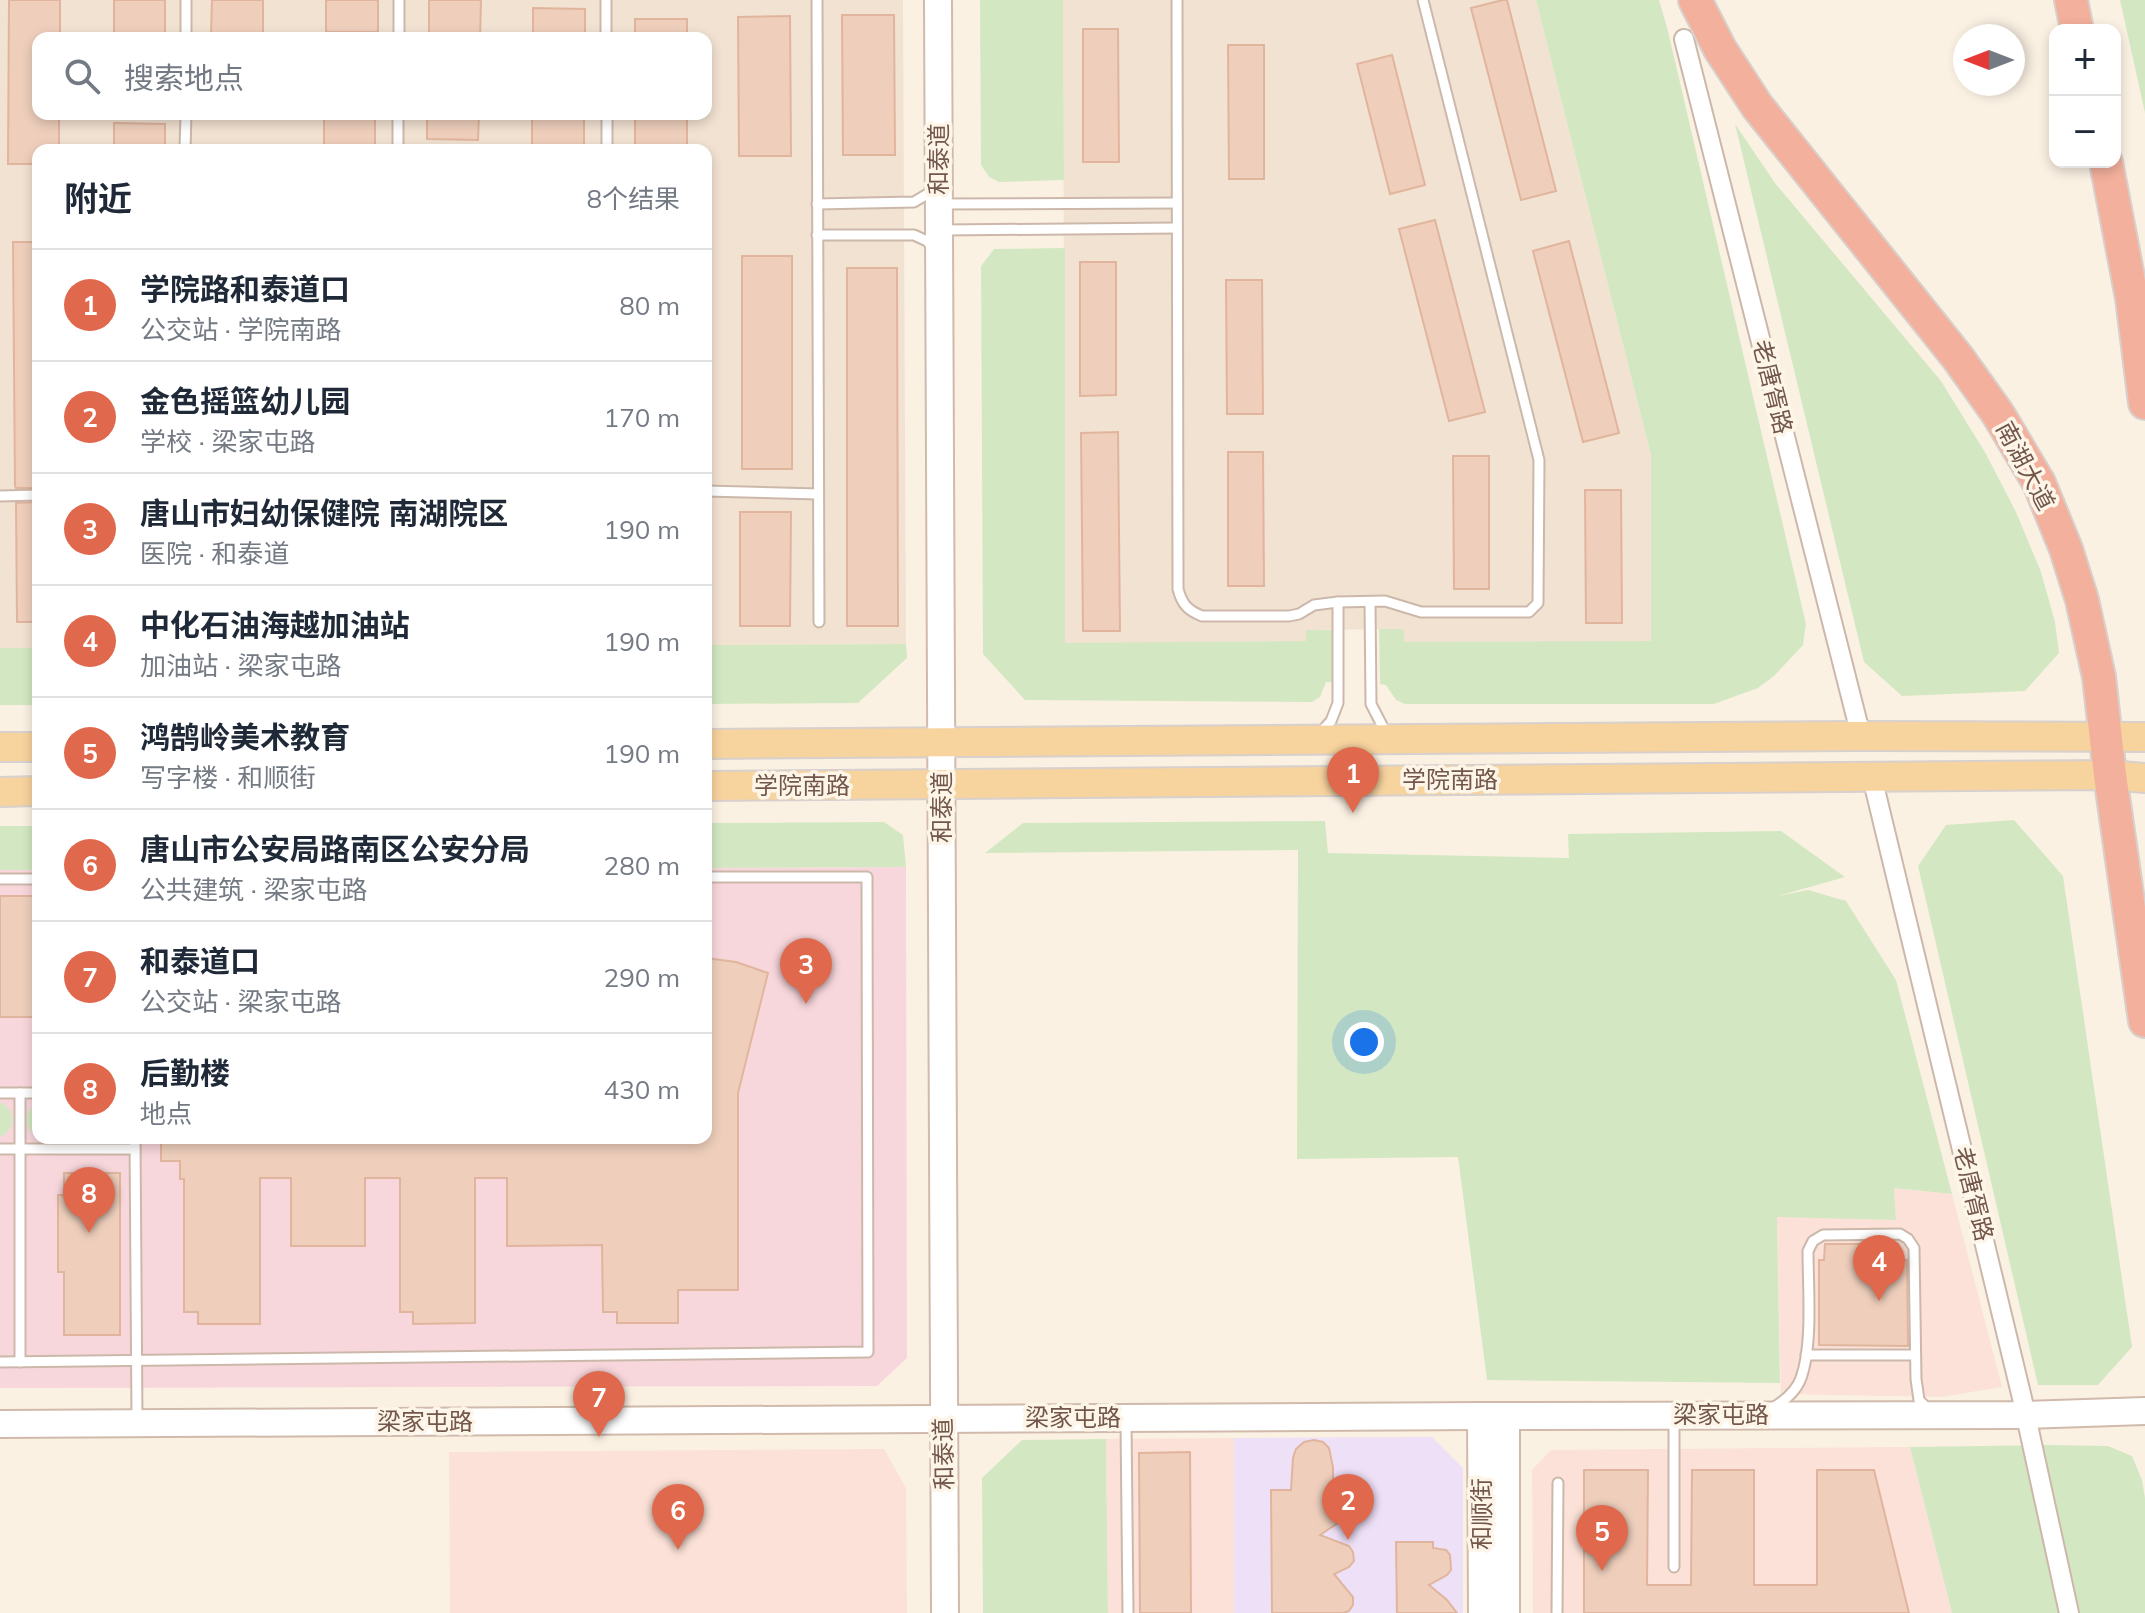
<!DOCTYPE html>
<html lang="zh">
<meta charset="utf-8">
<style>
:root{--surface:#fff;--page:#f6f6f7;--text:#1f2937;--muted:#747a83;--line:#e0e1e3;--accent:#e0694d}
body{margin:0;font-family:Mulish,"Noto Sans SC",sans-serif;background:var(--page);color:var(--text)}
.controls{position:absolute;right:24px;top:24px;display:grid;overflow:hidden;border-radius:16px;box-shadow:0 4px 12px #0003}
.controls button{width:72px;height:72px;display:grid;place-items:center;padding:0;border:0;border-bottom:2px solid var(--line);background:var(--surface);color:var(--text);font:40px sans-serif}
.compass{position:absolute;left:1953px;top:24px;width:72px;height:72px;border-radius:50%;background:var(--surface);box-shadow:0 4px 12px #0003;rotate:270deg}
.you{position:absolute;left:1364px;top:1042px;width:28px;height:28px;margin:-20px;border:6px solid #fff;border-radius:50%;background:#1a73e8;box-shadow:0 0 0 12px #1a73e833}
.badge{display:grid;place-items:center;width:52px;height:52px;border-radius:50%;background:var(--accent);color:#fff;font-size:26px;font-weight:700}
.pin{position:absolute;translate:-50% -66px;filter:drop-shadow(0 2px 4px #0008)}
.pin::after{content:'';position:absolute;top:42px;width:28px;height:24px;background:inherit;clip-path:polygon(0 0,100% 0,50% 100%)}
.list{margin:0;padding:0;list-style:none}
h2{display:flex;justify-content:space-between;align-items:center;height:104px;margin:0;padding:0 32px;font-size:34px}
h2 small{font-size:26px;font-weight:400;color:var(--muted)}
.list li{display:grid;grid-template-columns:52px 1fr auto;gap:24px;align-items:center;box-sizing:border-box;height:112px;padding:0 32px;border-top:2px solid var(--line)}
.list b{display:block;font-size:30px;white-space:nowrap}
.list p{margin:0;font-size:26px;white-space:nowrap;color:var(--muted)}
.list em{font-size:26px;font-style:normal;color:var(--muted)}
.icon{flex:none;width:44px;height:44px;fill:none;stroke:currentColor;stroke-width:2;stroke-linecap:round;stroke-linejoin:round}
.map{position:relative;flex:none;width:2145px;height:1613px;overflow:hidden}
.search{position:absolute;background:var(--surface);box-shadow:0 4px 12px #0003;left:32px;top:32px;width:680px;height:88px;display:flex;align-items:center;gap:20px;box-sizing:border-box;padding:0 28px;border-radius:16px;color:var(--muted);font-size:30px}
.panel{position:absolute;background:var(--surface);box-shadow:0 4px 12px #0003;left:32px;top:144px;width:680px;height:1000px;border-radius:16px}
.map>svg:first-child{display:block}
.residential{fill:#f2e2d2;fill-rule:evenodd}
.commercial{fill:#fbe1d7}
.education{fill:#eee0f7}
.medical{fill:#f8d7dc}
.green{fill:#d3e8c2}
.building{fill:#efcfbc;stroke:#e1b59d;stroke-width:2}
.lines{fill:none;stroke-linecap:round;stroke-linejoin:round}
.lane-casing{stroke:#ccb8aa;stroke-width:13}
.street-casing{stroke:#ccb8aa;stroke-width:22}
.secondary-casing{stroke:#d0baab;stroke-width:30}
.primary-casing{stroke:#d8d0cc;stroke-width:32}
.highway-casing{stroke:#d8d0cc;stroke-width:36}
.lane{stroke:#fff;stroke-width:9}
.street{stroke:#fff;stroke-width:18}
.secondary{stroke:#fff;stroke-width:26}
.primary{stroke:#f7d39e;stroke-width:28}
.highway{stroke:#f3b09c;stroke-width:32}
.labels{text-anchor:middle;stroke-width:7;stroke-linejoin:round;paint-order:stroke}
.street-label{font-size:24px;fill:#72574a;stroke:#fef5e9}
</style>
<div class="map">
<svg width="2145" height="1613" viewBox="0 0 2145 1613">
<rect width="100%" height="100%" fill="#fbf1e3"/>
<!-- residential -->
<g class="residential">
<path d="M 0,0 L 903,0 L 906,644 L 706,645 L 706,150 L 38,150 L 38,648 L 0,648 ZM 38,38 L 706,38 L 706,114 L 38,114 Z"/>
<polygon points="1063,0 1536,0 1651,455 1651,642 1404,642 1403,629 1307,630 1307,641 1065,644"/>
</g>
<!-- commercial -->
<g class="commercial">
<polygon points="1894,1188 1952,1194 2002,1387 1941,1397 1781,1394 1777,1216 1896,1220"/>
<polygon points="1234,1438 1234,1613 1108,1613 1106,1439"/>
<polygon points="1910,1447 1952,1613 1533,1613 1532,1470 1551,1450"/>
<polygon points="884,1449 906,1488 907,1613 450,1613 449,1452"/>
</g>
<!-- education -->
<polygon class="education" points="1432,1437 1463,1468 1463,1613 1234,1613 1234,1438"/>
<!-- medical -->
<polygon class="medical" points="906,867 907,1358 877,1386 0,1388 0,870 38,870 38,1138 706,1138 706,868"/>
<!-- green -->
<g class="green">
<polygon points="980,0 1063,0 1064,180 999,182 989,177 981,165"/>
<polygon points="1536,0 1659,0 1668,31 1806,624 1803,645 1774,676 1758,688 1714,704 1405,704 1396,700 1386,685 1380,684 1379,629 1404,629 1404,642 1651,641 1651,455"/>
<polygon points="2120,0 2145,0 2145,113"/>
<polygon points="1735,124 1775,183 1941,381 1986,454 2016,512 2041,572 2055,622 2059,653 2025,691 1902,696 1864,662"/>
<polygon points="1065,248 1065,643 1306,641 1306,630 1333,630 1332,682 1326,682 1320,697 1312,702 1025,700 983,654 981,266 994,249"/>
<polygon points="906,644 907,658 858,703 706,704 706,645"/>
<rect x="0" y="648" width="38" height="57"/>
<polygon points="2014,820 2063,876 2132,1347 2098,1385 2038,1385 1918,866 1946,825"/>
<polygon points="1325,821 1328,853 1569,858 1568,834 1781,831 1845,877 1778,896 1808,890 1846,901 1896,980 1952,1194 1894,1188 1896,1220 1777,1217 1780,1383 1487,1380 1458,1157 1297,1159 1298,850 985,853 1023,823"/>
<polygon points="884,822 903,835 906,867 706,868 706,823"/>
<rect x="0" y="826" width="38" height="44"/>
<path d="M 0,1102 C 17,1111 17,1128 0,1137 Z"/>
<path d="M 38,1103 L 38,1137 C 23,1128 23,1111 38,1103 Z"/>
<polygon points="1106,1439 1108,1613 983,1613 982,1478 1022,1440"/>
<polygon points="2050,1445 2108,1446 2132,1456 2142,1480 2145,1498 2145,1613 1952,1613 1910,1447"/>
</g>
<!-- building -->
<g class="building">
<polygon points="9,0 60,0 60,38 38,38 38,114 59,114 59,150 38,150 38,164 8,164"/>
<rect x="114" y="0" width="51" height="38"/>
<polygon points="212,0 263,0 263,34 211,34"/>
<rect x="326" y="0" width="52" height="32"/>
<polygon points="429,0 481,0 480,38 429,38"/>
<polygon points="1503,0 1507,0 1556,191 1521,200 1471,8"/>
<polygon points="533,8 585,9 585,38 533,38"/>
<polygon points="842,15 894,15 895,155 843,155"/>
<polygon points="790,16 791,156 739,156 738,17"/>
<rect x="635" y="19" width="52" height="19"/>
<polygon points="1083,29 1118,29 1119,162 1083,162"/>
<polygon points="1228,45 1264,45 1264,179 1229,179"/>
<polygon points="1392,55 1425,185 1390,194 1357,64"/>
<rect x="324" y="114" width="51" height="36"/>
<polygon points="427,114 479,114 478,140 427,139"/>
<rect x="532" y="114" width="52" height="36"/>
<rect x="635" y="114" width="52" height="36"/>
<polygon points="114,123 165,124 165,150 114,150"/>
<polygon points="1435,220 1485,412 1449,421 1399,229"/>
<polygon points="1569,241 1619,433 1583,442 1533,251"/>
<polygon points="13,242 38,242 38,488 16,488 15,486"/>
<rect x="742" y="256" width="50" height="213"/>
<polygon points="1080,262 1116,262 1116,395 1080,396"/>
<polygon points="847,268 897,268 898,626 847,626"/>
<polygon points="1226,280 1262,280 1263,414 1227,414"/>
<polygon points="1118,432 1120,631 1083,631 1081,433"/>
<polygon points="1228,452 1263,452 1264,586 1228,586"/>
<polygon points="1453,456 1489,456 1489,589 1454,589"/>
<polygon points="1585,490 1621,490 1622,623 1586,623"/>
<polygon points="38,502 38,622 17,622 16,503"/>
<polygon points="740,512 791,512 790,626 740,626"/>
<rect x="0" y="896" width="38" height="121"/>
<polygon points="706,958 736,962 768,973 738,1093 738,1290 678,1290 678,1323 617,1323 617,1312 603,1312 602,1245 507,1246 507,1178 475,1178 475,1323 413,1324 413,1312 400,1312 400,1178 365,1178 365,1246 291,1246 291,1178 260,1178 260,1324 198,1324 198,1312 184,1312 184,1179 180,1179 180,1161 161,1161 161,1138 706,1138"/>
<polygon points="64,1173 120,1173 120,1335 64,1335 64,1272 58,1272 58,1195 64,1195"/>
<polygon points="1825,1244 1898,1244 1898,1260 1907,1260 1908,1346 1819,1345 1819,1260 1824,1260"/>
<polygon points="1314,1440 1323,1442 1329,1448 1333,1467 1333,1500 1341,1501 1346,1507 1344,1519 1320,1535 1349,1546 1353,1552 1354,1561 1349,1567 1334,1574 1353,1597 1353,1605 1349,1611 1343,1613 1272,1613 1271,1490 1291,1490 1293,1458 1296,1449 1304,1442"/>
<polygon points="1190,1452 1191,1613 1140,1613 1139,1453"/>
<polygon points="1584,1470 1648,1470 1647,1585 1691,1585 1692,1470 1754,1470 1754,1585 1817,1585 1817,1470 1874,1470 1909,1613 1584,1613"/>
<polygon points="1396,1542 1433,1542 1433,1548 1446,1550 1450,1555 1451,1570 1447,1575 1429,1585 1447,1600 1457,1613 1397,1613"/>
</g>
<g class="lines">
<defs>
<g id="lane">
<polyline points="606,0 606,38"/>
<polyline points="817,0 819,622"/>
<path d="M 1177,0 L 1178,589 C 1182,604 1187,610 1202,616 L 1289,616 L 1299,614 L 1314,605 L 1338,602 L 1385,601 L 1421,612 L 1529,612 L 1538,603 L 1539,460 L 1423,0"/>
<polyline points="186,38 186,0"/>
<polyline points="399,38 399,0"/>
<polyline points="607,114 607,150"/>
<polyline points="185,150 186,114"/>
<polyline points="398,150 398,114"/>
<polyline points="817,204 914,202 934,190"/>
<polyline points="940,204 1177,203"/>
<polyline points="943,230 1177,228"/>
<polyline points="817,235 914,235 927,241 933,248"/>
<polyline points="706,491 818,494"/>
<polyline points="0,496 38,495"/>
<polyline points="1370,602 1371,704 1386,733"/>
<polyline points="1320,733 1331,721 1338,703 1338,602"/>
<polyline points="0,879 38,879"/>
<polyline points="0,1093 38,1093"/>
<polyline points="20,1093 20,1362"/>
<polyline points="135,1138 137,1420"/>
<polyline points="0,1149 135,1149"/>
<polyline points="1806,1355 1915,1355"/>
<polyline points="0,1362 868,1352 867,877 706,877"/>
<path d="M 1771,1409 C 1783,1402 1796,1392 1801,1378 C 1813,1345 1808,1287 1808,1251 L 1813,1241 L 1823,1235 L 1900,1234 L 1908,1239 L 1914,1248 L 1916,1379 L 1919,1400 L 1928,1409"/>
<polyline points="1674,1419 1674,1567"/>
<polyline points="1126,1422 1128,1613"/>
<polyline points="1557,1613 1558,1483"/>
</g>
<g id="street">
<polyline points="1684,39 1861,736"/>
<polyline points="1872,777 2022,1398 2069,1613"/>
</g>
<g id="secondary">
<polyline points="938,0 945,1613"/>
<polyline points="1481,1416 1482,1613"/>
<polyline points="1506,1416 1506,1613"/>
<polyline points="0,1424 1481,1416 2026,1415 2145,1411"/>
</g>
<g id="primary">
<polyline points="706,744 1861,736 2145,737"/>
<polyline points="0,747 38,747"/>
<polyline points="706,786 2110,775 2145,778"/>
<polyline points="0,792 38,791"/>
</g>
<g id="highway">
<polyline points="1695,0 1720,49 1757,106 1958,358 1998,414 2039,483 2066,549 2082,600 2099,677 2110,775 2145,1021"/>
<polyline points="2071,0 2077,30"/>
<polyline points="2106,162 2132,298 2145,403"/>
</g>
</defs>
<!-- lane casing -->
<use href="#lane" class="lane-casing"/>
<!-- street casing -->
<use href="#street" class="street-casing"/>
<!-- secondary casing -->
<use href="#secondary" class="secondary-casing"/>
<!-- primary casing -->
<use href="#primary" class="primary-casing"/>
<!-- highway casing -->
<use href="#highway" class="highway-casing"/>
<!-- lane -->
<use href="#lane" class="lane"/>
<!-- street -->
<use href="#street" class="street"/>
<!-- secondary -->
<use href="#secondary" class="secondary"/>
<!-- primary -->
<use href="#primary" class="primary"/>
<!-- highway -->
<use href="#highway" class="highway"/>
</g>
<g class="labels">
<!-- street labels -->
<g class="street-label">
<text transform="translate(939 159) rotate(-90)" y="8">和泰道</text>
<text transform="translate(1772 387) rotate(76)" y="8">老唐胥路</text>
<text transform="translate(2025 466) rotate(62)" y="8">南湖大道</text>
<text x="1450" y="788">学院南路</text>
<text x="802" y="794">学院南路</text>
<text transform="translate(942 807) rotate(-90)" y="8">和泰道</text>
<text transform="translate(1973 1194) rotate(76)" y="8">老唐胥路</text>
<text x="1721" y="1423">梁家屯路</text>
<text x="1073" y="1426">梁家屯路</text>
<text x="425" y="1430">梁家屯路</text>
<text transform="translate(944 1454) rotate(-91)" y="8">和泰道</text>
<text transform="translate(1482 1514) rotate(-90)" y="8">和顺街</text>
</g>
</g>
</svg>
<div class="controls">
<button>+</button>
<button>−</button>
</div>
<svg class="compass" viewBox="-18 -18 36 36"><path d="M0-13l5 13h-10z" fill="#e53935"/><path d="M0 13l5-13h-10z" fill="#747a83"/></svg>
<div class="you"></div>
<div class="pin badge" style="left:1353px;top:813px">1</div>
<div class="pin badge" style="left:1348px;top:1540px">2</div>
<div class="pin badge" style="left:806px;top:1004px">3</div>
<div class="pin badge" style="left:1879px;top:1301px">4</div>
<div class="pin badge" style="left:1602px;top:1571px">5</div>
<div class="pin badge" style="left:678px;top:1550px">6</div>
<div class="pin badge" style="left:599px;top:1437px">7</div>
<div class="pin badge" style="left:89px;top:1233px">8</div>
<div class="search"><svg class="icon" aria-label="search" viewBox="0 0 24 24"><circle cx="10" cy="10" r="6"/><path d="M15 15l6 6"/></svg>搜索地点</div>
<section class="panel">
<h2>附近<small>8个结果</small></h2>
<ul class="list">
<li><span class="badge">1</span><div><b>学院路和泰道口</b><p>公交站 · 学院南路</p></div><em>80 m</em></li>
<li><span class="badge">2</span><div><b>金色摇篮幼儿园</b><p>学校 · 梁家屯路</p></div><em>170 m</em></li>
<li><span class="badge">3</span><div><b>唐山市妇幼保健院 南湖院区</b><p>医院 · 和泰道</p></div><em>190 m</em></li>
<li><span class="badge">4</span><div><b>中化石油海越加油站</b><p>加油站 · 梁家屯路</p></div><em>190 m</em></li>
<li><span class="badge">5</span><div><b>鸿鹄岭美术教育</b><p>写字楼 · 和顺街</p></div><em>190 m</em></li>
<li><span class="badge">6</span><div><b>唐山市公安局路南区公安分局</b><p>公共建筑 · 梁家屯路</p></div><em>280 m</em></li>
<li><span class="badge">7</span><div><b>和泰道口</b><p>公交站 · 梁家屯路</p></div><em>290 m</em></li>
<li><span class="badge">8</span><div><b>后勤楼</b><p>地点</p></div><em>430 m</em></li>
</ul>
</section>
</div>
